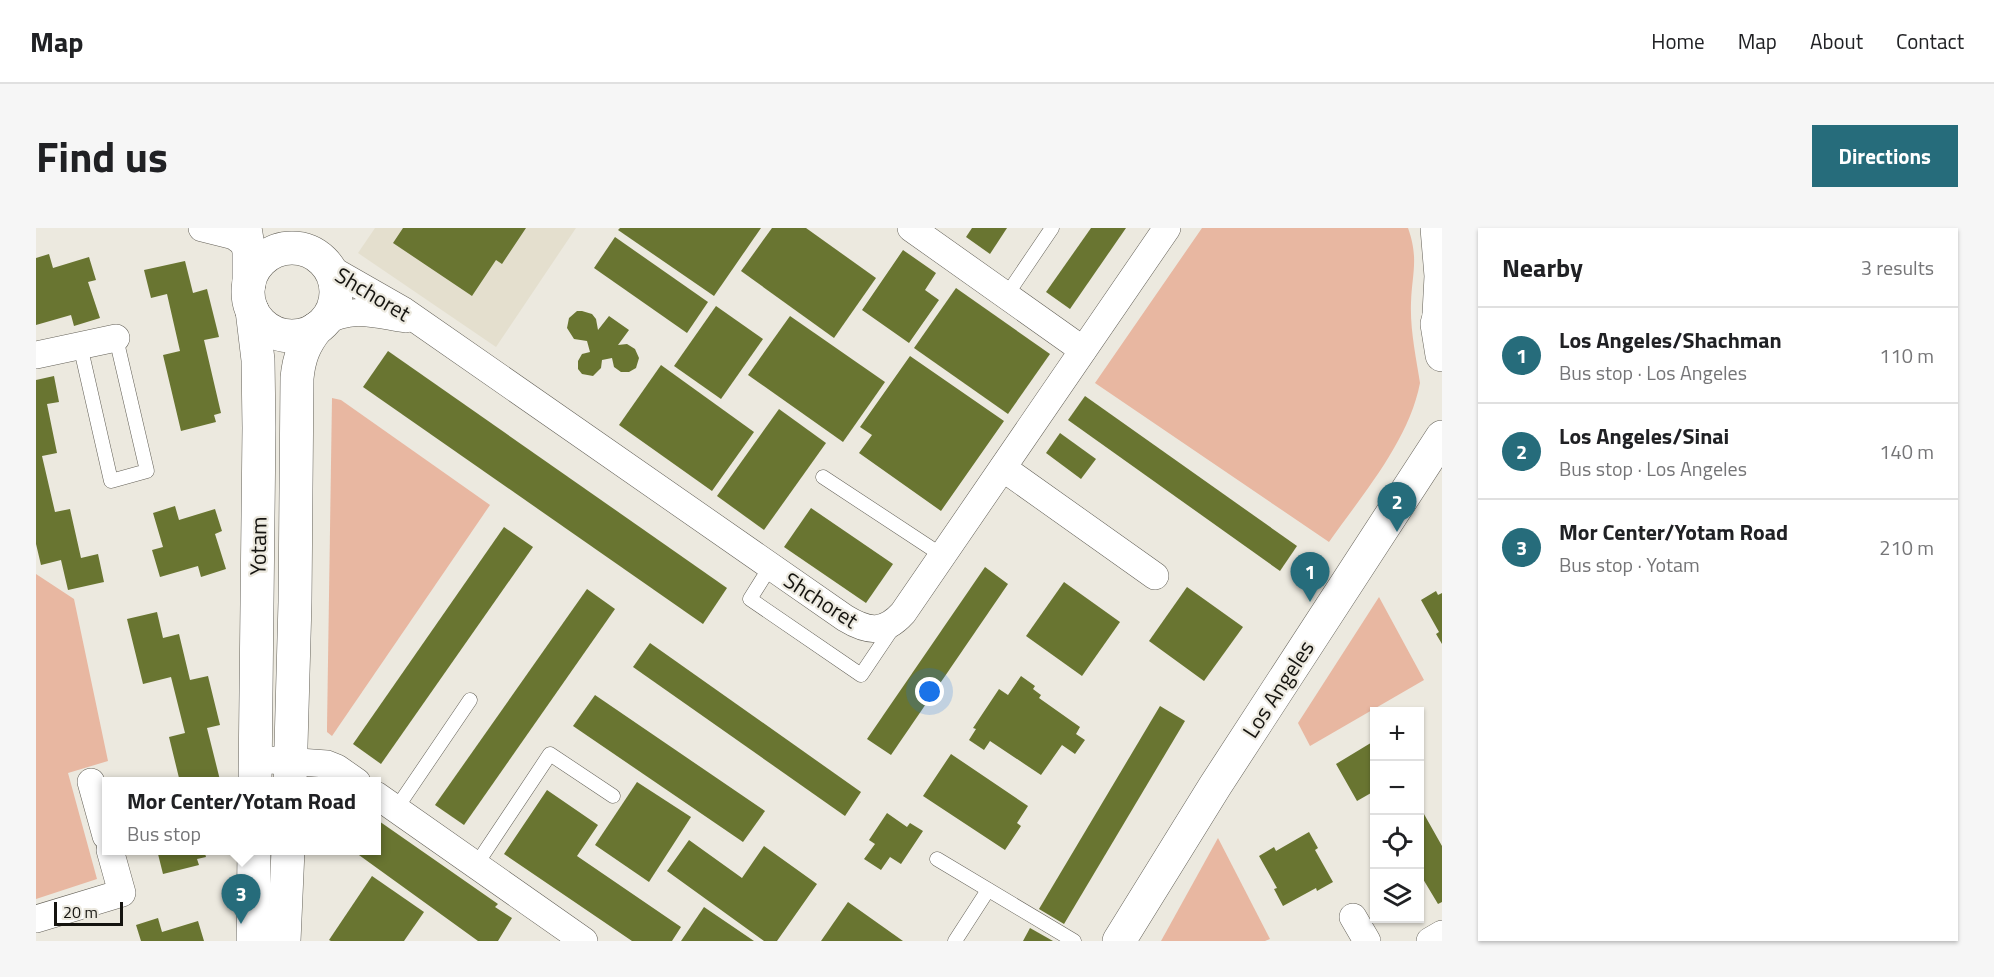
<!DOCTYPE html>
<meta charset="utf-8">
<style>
:root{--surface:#fff;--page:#f6f6f6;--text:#202124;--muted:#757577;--line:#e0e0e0;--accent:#266c7b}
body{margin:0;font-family:"Titillium Web",sans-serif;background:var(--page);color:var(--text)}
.controls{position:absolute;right:18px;bottom:18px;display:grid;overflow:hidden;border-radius:0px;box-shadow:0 2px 4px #0004}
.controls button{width:54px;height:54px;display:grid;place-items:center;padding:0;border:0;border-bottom:2px solid var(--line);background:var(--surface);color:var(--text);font:30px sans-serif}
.scale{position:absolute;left:18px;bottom:15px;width:69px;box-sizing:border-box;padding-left:6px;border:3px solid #151410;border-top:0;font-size:16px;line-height:21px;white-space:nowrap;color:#151410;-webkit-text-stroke:4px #ece9df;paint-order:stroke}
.you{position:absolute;left:894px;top:464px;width:21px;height:21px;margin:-15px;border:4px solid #fff;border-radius:50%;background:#1a73e8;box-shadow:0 0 0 9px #1a73e833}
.badge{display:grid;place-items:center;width:39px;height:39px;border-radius:50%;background:var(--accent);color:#fff;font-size:20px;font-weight:700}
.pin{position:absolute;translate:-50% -50px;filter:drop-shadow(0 2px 3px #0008)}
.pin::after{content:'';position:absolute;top:32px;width:21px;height:18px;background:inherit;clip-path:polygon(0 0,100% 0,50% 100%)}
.popup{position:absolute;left:66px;top:549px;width:279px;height:78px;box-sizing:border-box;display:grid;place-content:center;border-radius:0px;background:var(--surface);filter:drop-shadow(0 2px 4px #0005);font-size:20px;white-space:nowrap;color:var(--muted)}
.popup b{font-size:22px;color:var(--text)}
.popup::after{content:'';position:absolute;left:50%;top:100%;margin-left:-12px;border:12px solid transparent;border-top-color:var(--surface)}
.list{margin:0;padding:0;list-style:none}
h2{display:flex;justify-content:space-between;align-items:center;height:78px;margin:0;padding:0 24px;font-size:26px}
h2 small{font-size:20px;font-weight:400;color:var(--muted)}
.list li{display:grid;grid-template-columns:39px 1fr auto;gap:18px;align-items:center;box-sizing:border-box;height:96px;padding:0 24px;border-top:2px solid var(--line)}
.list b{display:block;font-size:22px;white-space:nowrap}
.list p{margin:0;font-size:20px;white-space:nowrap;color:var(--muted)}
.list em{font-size:20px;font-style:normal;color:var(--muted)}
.icon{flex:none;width:33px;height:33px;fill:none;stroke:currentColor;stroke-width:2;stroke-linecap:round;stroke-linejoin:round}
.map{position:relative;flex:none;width:1406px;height:713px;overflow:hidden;border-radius:0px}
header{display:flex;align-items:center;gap:36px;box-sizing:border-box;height:84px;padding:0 30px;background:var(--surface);border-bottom:2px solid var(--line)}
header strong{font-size:28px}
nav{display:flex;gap:33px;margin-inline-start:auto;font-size:21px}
.intro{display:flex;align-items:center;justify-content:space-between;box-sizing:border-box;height:144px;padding:0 36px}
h1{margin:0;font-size:42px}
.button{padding:15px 27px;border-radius:0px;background:var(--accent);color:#fff;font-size:21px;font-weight:700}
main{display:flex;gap:36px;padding:0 36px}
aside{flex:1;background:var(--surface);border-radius:0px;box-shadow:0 2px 4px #0004}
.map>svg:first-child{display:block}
.built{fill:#e4dfce}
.green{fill:#e8b7a1}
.building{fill:#697531}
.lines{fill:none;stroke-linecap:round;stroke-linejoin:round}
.lane-casing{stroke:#646158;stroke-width:15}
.street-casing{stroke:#646158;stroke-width:28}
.secondary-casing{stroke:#646158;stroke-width:34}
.lane{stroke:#fff;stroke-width:14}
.street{stroke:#fff;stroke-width:27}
.secondary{stroke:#fff;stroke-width:33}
.labels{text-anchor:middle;stroke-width:4.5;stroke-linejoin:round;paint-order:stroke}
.street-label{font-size:22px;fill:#151410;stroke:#ece9df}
</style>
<header>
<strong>Map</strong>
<nav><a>Home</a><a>Map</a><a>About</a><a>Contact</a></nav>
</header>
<div class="intro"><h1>Find us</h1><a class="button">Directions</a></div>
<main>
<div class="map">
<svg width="1406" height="713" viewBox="0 0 1406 713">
<rect width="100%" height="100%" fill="#ece9df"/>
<!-- built -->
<polygon class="built" points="339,0 540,0 460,119 322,25"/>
<!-- green -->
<g class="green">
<path d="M 1166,0 L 1372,0 C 1383,31 1376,45 1375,75 C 1374,102 1380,129 1384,155 C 1373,213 1326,267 1293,314 L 1059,155 Z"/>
<polygon points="296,170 305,172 454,277 296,508 291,504 291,499"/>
<polygon points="0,346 38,371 72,533 32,545 61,651 0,671"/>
<polygon points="1343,369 1388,452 1274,518 1262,495"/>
<polygon points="1182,610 1234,711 1229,713 1125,713"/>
</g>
<!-- building -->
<g class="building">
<polygon points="367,0 490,0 466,36 460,32 436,68 357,15"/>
<polygon points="584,0 725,0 678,68 582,2"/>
<polygon points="736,0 770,0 840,50 798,110 705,43"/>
<polygon points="936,0 971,0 954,26 930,9"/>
<polygon points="1055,0 1090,0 1034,81 1010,64"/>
<polygon points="579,9 672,74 651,105 558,40"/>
<polygon points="867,22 900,45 889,62 903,72 873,115 826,82"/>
<polygon points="13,26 17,40 53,29 60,52 52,54 64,90 38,98 35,87 0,97 0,30"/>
<polygon points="149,33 157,65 171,61 183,109 168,112 185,185 178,187 180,194 145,203 127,127 144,123 131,66 115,70 108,42"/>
<polygon points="920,60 1014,126 972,186 878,120"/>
<polygon points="680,78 727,111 685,171 638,138"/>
<polygon points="541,83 546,83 556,86 560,91 562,102 573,88 593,102 582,117 591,116 599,121 603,130 600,140 593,144 585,144 578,139 576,130 566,132 565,140 557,148 546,146 542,141 542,133 546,126 554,124 551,113 538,111 531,100 533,90"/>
<polygon points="754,88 849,154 807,214 712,147"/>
<polygon points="352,123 691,360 667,396 327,159"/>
<polygon points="874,128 968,193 905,283 823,225 836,207 824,199"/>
<polygon points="625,137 718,204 676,263 583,197"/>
<polygon points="18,148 23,174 11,176 21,225 6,228 19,284 34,281 45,330 62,326 68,354 32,362 25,332 5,337 0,316 0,152"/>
<polygon points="1049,168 1261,318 1244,343 1032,192"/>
<polygon points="743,181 790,215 728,302 681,268"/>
<polygon points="1024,205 1060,231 1045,251 1010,225"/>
<polygon points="139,278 143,292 179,281 186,303 179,306 190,341 165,349 162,338 124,349 116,322 127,319 117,285"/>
<polygon points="775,280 857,336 830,375 748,319"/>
<polygon points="468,299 497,319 345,536 317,516"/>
<polygon points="949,339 972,356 855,527 831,511"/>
<polygon points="1028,354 1084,394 1046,448 990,408"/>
<polygon points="1151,359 1207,399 1168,453 1113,413"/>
<polygon points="551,361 579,381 428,597 399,577"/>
<polygon points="1400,363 1402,367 1406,365 1406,416 1400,406 1403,404 1385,372"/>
<polygon points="121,384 127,410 143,406 154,452 172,448 184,497 171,500 184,552 144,554 133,509 149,505 135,449 107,456 91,391"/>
<polygon points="614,415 825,564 809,588 597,439"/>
<polygon points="985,448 999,458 997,461 1005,467 1003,470 1044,499 1040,506 1049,512 1039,526 1026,517 1005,547 954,513 948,522 933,512 940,501 937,500 963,461 972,467"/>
<polygon points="559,467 729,583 707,614 537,498"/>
<polygon points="1124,478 1149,493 1028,696 1003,681"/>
<polygon points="1338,513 1338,570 1335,565 1321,573 1300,536"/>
<polygon points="915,526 992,578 981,595 985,598 969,622 887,568"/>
<polygon points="601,554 655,589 613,654 559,617"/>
<polygon points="511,562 562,597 541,628 645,699 636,713 596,713 468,626"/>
<polygon points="1384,579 1406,618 1406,674 1402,676 1387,651 1384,654"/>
<polygon points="851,585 871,599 874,595 887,603 865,636 854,629 845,642 828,631 839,616 833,612"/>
<polygon points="340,591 462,676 459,679 476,690 462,713 442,713 316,622 340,622"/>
<polygon points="1273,604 1282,620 1279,622 1297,654 1281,663 1280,660 1247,678 1238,661 1241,660 1223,628 1238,619 1240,623"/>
<polygon points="653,612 706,650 728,618 781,656 741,713 728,713 631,643"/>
<polygon points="121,622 168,622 170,629 161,631 163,637 127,646"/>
<polygon points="336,648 388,684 368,713 295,713 293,712"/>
<polygon points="812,674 867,713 785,713"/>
<polygon points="668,679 718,713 645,713"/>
<polygon points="122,690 126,704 162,693 168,713 105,713 100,697"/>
<polygon points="994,700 1017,713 987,713"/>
</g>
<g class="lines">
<defs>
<g id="lane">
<polyline points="970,68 1016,0"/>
<polyline points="44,117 75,253 111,243 80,110"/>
<polyline points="787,249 907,328"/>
<polyline points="734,339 714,371 825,447 858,398"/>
<polyline points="360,581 434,472"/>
<polyline points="901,631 1038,713"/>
<polyline points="440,637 514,526 577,568"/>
<polyline points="919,713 952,662"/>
</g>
<g id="street">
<polyline points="166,0 198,8 212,18"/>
<polyline points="875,0 1047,122"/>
<path d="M 291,39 L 368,83 L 809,390 C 832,404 848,406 867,385 L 1131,0"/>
<path d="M 287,94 C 318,78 337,86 370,91"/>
<polyline points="0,127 80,110"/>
<polyline points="967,240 1119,348"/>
<polyline points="220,531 291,536 301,540 321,554"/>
<polyline points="55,554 70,608"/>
<polyline points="340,567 548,713"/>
<polyline points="1317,689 1331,713"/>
<polyline points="0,691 86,665 74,622"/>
<polyline points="1394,713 1406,706"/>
</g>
<g id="secondary">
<polyline points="209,0 213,24 213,56"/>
<polyline points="1401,0 1405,48 1403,86"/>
<circle cx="256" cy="64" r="44"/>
<polyline points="1406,78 1401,96 1406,127"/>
<polyline points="216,82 222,132 223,200 219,554"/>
<path d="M 254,554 L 259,374 L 261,150 C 263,130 268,116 281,100"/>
<polyline points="217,713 218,622"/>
<polyline points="248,713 252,622"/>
<polyline points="1083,713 1179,558 1406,209"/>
</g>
</defs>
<!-- lane casing -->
<use href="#lane" class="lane-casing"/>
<!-- street casing -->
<use href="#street" class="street-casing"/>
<!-- secondary casing -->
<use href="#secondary" class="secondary-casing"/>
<!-- lane -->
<use href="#lane" class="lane"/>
<!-- street -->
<use href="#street" class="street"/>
<!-- secondary -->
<use href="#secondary" class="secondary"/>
</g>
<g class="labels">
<!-- street labels -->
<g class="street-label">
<text transform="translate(337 66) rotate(31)" y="8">Shchoret</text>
<text transform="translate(222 318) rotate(-89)" y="8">Yotam</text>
<text transform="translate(785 372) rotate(33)" y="8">Shchoret</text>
<text transform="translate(1242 461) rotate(-57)" y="8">Los Angeles</text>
</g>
</g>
</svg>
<div class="controls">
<button>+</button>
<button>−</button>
<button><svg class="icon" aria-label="locate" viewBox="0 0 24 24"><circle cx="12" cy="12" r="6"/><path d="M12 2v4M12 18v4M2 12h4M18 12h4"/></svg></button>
<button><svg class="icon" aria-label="layers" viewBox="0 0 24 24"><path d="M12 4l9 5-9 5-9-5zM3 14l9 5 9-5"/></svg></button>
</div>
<div class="scale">20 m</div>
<div class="you"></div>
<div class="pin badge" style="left:1274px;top:374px">1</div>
<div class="pin badge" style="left:1361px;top:304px">2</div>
<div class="pin badge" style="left:205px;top:696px">3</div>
<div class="popup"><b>Mor Center/Yotam Road</b>Bus stop</div>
</div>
<aside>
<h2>Nearby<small>3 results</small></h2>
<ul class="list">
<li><span class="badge">1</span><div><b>Los Angeles/Shachman</b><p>Bus stop · Los Angeles</p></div><em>110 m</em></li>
<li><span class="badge">2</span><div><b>Los Angeles/Sinai</b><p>Bus stop · Los Angeles</p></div><em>140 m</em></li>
<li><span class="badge">3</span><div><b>Mor Center/Yotam Road</b><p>Bus stop · Yotam</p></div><em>210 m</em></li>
</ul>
</aside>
</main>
